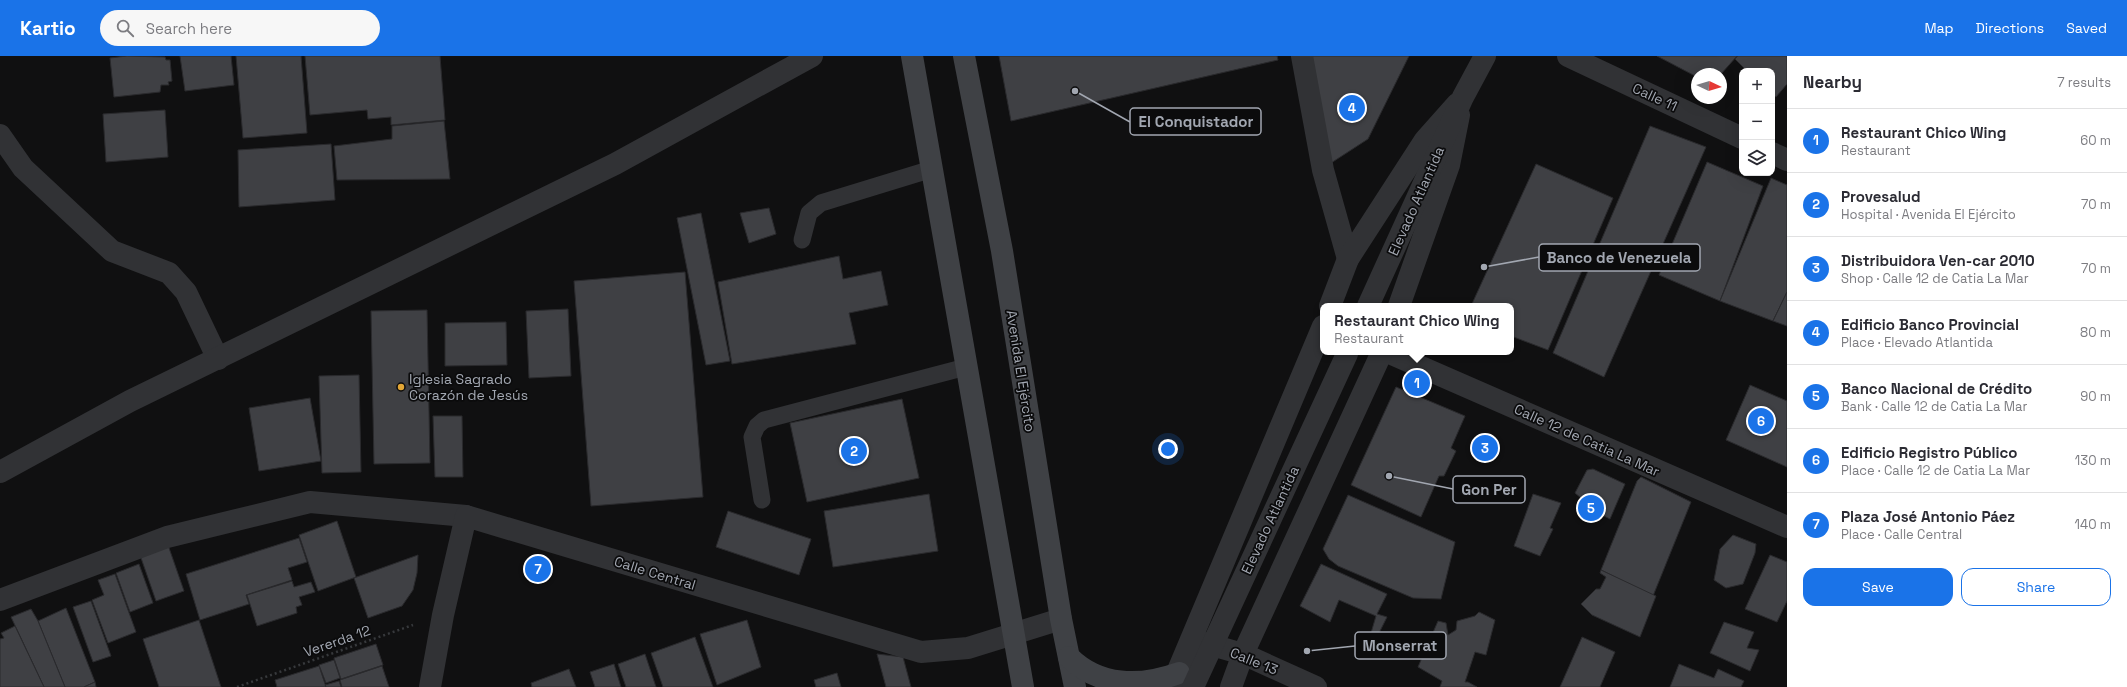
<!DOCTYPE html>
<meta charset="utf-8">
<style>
:root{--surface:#fff;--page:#f7f7f7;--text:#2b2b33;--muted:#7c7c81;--line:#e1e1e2;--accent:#1a73e8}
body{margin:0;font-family:"Space Grotesk",sans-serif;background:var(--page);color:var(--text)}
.controls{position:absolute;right:12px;top:12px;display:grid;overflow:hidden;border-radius:8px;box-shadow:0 4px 16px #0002}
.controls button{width:36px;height:36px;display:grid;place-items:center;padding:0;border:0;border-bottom:1px solid var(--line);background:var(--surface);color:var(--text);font:20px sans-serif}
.compass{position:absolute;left:1691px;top:12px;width:36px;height:36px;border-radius:50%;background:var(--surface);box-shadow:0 4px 16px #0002;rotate:94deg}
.you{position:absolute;left:1168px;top:393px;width:14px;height:14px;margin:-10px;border:3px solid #fff;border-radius:50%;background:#1a73e8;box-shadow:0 0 0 6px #1a73e833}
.badge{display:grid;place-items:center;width:26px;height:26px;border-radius:50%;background:var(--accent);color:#fff;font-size:13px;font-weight:700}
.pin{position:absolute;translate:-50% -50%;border:2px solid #fff;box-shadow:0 1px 4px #0006}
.popup{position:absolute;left:1320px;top:247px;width:194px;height:52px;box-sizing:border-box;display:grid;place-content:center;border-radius:8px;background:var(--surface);filter:drop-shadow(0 1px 3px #0005);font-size:13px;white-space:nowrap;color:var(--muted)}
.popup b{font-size:15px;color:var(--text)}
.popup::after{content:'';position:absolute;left:50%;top:100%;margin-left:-8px;border:8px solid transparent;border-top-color:var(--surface)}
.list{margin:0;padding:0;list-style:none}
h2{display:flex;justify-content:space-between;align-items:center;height:52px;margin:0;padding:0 16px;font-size:17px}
h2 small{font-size:13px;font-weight:400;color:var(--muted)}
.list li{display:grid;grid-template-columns:26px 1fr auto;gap:12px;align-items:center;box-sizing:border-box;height:64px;padding:0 16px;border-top:1px solid var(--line)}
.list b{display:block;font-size:15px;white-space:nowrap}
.list p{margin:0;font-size:13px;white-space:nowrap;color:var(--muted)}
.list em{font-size:13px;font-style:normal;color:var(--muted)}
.actions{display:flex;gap:8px;padding:12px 16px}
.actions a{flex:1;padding:9px 0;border:1px solid var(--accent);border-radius:12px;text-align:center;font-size:14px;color:var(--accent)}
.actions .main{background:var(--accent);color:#fff}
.icon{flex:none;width:22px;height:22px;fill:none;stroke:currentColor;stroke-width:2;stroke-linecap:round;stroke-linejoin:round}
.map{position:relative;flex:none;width:1787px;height:631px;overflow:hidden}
header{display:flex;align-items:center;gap:24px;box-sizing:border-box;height:56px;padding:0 20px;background:var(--accent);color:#fff}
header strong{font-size:19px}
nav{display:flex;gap:22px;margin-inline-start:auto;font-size:14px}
.search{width:280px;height:36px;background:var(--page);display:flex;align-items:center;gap:10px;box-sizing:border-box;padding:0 14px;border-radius:22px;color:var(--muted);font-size:15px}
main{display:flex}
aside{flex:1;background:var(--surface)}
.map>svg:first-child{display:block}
.building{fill:#3f4044;stroke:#2a2a2d}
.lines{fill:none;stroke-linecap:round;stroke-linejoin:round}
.path{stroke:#37393c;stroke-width:2.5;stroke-dasharray:2 3;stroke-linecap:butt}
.service{stroke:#313235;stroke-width:17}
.minor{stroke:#313235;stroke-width:22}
.tertiary{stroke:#313235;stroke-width:22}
.secondary{stroke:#3f4145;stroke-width:22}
.tertiary-bridge{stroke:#313235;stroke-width:22}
.poi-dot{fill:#e3a736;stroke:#0b0b0c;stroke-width:1.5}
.labels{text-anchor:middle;stroke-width:3.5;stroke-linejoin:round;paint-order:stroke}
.street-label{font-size:14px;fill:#a2a7b1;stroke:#0b0b0c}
.poi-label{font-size:14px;fill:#a2a7b1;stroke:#0b0b0c;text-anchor:start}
.leader{fill:none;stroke:#a2a7b1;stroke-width:1.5}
.callout-dot{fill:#a2a7b1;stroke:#0b0b0c;stroke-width:1.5}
.callout{fill:#0b0b0c;stroke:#a2a7b1;stroke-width:1.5}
.callout-label{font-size:15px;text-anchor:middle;font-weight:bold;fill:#a2a7b1}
</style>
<header>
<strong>Kartio</strong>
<div class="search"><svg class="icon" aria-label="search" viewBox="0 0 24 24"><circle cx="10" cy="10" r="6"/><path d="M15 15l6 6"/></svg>Search here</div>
<nav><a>Map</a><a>Directions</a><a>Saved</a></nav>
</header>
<main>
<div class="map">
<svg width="1787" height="631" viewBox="0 0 1787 631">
<rect width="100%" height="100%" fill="#101011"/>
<!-- building -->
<g class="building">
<polygon points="127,0 165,1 166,4 170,4 172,25 168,26 169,29 161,29 160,36 114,41 110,2"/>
<polygon points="180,0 231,0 234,29 185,35"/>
<polygon points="236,0 301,0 307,77 243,82"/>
<polygon points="305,0 440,0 445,64 391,69 391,61 368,63 367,54 310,59"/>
<polygon points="999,0 1277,0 1278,4 1011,65"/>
<polygon points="1312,0 1409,0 1368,83 1331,107"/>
<polygon points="1657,0 1737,0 1721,18 1697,18 1697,21"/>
<polygon points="1738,0 1787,0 1787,28 1776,41 1772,38 1772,15 1747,15 1735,3"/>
<polygon points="165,54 168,101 106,106 103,58"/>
<polygon points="444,65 450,123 337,124 334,90 392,83 392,70"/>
<polygon points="1650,70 1706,91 1604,321 1553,297"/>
<polygon points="331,88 335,144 239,151 238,94"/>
<polygon points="1707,106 1763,130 1720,245 1659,219"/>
<polygon points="1536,108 1613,142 1548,294 1511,280 1511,250 1471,250"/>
<polygon points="1771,122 1787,129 1787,236 1773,265 1720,245"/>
<polygon points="769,152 776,178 749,187 740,157"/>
<polygon points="701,157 730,305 706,309 677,162"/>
<polygon points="839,200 843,223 881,215 888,249 849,257 856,288 732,308 718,226"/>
<polygon points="685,216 703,441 591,450 574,225"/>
<polygon points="1787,236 1787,270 1773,265"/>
<polygon points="568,253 571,320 529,322 526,255"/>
<polygon points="427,254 430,407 374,408 371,255"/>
<polygon points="506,266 507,309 445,310 445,267"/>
<polygon points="359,319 361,416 322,417 319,320"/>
<polygon points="1750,329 1787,345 1787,411 1726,384"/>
<polygon points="1396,331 1465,360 1451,392 1456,395 1444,420 1439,420 1421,461 1351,429"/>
<polygon points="310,342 321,405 259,415 249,352"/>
<polygon points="902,343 919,422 807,446 790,367"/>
<polygon points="433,360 462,360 463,421 435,421"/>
<polygon points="1593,413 1625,428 1610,463 1596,456 1594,459 1584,456 1578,452 1581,442 1575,437 1587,414"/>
<polygon points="1641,421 1691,446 1653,540 1601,514 1637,425"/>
<polygon points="929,438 938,495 833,511 824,455"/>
<polygon points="1533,438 1561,447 1550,472 1553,473 1540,500 1514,490"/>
<polygon points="1348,439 1455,486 1441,543 1413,542 1338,510 1329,503 1323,493"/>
<polygon points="728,455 811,483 799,519 716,491"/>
<polygon points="337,465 356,521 318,535 299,479"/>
<polygon points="1733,479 1756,488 1755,497 1743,528 1726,532 1714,524 1720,493"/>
<polygon points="299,482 307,506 288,512 292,524 246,539 249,548 200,564 186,518"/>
<polygon points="168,489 184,535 156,545 140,499"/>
<polygon points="418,499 417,517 413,534 402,550 368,562 354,522"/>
<polygon points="1770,499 1787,506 1787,545 1777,566 1745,553"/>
<polygon points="139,508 153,547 130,556 116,517"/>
<polygon points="1321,508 1387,538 1377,558 1387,561 1378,579 1371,577 1376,560 1339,544 1330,566 1300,550"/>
<polygon points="1601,514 1656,540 1640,581 1592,559 1581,548 1596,533 1600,533 1606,521 1600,517"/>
<polygon points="115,518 136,576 108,587 92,544 104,539 98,524"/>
<polygon points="292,525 294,531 311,526 315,536 299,541 302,549 296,551 297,557 257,570 247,539"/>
<polygon points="91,545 111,600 93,606 73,551"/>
<polygon points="66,552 95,626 84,631 65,631 38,565"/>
<polygon points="31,553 38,565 65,631 44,631 11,561"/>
<polygon points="1479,556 1495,564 1486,599 1475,596 1465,626 1468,626 1477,631 1440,631 1442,625 1418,611 1438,565 1446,567 1448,579 1456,574 1457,565 1475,560"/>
<polygon points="199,564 221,631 159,631 143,583"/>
<polygon points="747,564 761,611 717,629 700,578"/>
<polygon points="1724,566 1754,576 1747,592 1759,594 1750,615 1710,597"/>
<polygon points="15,570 44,631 0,631 0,583 4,582 1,577"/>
<polygon points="695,581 713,631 663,631 651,597"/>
<polygon points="1582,581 1615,596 1600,631 1560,631"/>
<polygon points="376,588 383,609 341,623 334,602"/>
<polygon points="645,598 656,631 626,631 618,608"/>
<polygon points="877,598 903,601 911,631 886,631"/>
<polygon points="334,604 340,622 326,627 319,609"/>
<polygon points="614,608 621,631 595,631 590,616"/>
<polygon points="1679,608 1714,622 1718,613 1744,625 1741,631 1670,631"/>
<polygon points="319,610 326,631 277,631 275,624"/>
<polygon points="382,610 389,631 342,631 340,624"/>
<polygon points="569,613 576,631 532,631 531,627"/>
<polygon points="837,617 841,631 816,631 814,624"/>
<polygon points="339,625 341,631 326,631 325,629"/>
<polygon points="95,626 96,631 84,631"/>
</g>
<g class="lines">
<!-- path -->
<polyline class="path" points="237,631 413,569"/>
<!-- service -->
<g class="service">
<polyline points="802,184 809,157 821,147 932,113"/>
<polyline points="762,444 752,381 757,370 764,364 966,311"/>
</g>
<!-- minor -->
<g class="minor">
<polyline points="1302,0 1323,114 1348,203"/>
<polyline points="1568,0 1742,82"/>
<polyline points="0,79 23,112 112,195 169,217 186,236 218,303"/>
<polyline points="1772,97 1787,104"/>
<polyline points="1330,250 1348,203 1425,84 1457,48"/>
<polyline points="1399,250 1449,109 1459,59"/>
<polyline points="1387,296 1787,471"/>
<polyline points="0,416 130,345 615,108 812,0"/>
<polyline points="0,544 167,481 310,446 466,460"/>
<polyline points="1194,584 1243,598 1316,631"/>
<polyline points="430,631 443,559 466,460 921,596 968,592 1061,563"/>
<polyline points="1171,631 1323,270"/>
<polyline points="1231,631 1243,598 1382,296"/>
</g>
<!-- tertiary -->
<polyline class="tertiary" points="1368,250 1463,41 1485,0"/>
<!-- secondary -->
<g class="secondary">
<polyline points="912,0 1023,631"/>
<polyline points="964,0 1002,195 1061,563 1075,631"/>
<path d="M 1069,601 C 1099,631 1140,631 1179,617"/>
</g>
<!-- tertiary-bridge -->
<polyline class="tertiary-bridge" points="1193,631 1347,298"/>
</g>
<!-- markers -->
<circle class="poi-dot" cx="401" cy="331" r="4"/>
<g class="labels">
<!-- street labels -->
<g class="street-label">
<text transform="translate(1655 41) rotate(25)" y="5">Calle 11</text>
<text transform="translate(1416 145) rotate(-66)" y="5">Elevado Atlantida</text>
<text transform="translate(1021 315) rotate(81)" y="5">Avenida El Ejército</text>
<text transform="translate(1587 384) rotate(24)" y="5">Calle 12 de Catia La Mar</text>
<text transform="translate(1270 464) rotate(-65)" y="5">Elevado Atlantida</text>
<text transform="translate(655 517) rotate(17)" y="5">Calle Central</text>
<text transform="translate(337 585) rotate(-19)" y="5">Vererda 12</text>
<text transform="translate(1254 605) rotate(22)" y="5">Calle 13</text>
</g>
<!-- poi labels -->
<g class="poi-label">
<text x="409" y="328">Iglesia Sagrado<tspan x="409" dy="16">Corazón de Jesús</tspan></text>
</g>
</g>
<!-- callouts -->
<path class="leader" d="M1075 35L1130 66M1484 211L1539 201M1389 420L1453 433M1307 595L1355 590"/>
<g class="callout-dot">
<circle cx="1075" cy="35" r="4"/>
<circle cx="1484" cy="211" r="4"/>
<circle cx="1389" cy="420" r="4"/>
<circle cx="1307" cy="595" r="4"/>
</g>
<g class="callout">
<rect x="1130" y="52" width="131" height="27" rx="4"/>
<rect x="1539" y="188" width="161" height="27" rx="4"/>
<rect x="1453" y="420" width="72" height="27" rx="4"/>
<rect x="1355" y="576" width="91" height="27" rx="4"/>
</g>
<g class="callout-label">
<text x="1196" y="71">El Conquistador</text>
<text x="1619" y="207">Banco de Venezuela</text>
<text x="1489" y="439">Gon Per</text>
<text x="1400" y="595">Monserrat</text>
</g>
</svg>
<div class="controls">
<button>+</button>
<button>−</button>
<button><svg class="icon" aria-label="layers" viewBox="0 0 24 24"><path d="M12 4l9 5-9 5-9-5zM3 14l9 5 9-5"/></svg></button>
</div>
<svg class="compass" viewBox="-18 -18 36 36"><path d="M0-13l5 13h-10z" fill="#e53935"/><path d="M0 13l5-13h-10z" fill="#7c7c81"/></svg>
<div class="you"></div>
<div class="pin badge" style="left:1417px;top:327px">1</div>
<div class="popup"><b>Restaurant Chico Wing</b>Restaurant</div>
<div class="pin badge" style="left:854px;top:395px">2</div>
<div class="pin badge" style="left:1485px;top:392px">3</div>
<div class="pin badge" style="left:1352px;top:52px">4</div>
<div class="pin badge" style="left:1591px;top:452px">5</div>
<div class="pin badge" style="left:1761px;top:365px">6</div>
<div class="pin badge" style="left:538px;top:513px">7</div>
</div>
<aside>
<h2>Nearby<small>7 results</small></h2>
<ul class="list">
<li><span class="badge">1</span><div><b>Restaurant Chico Wing</b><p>Restaurant</p></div><em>60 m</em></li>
<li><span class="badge">2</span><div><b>Provesalud</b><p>Hospital · Avenida El Ejército</p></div><em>70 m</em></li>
<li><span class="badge">3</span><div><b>Distribuidora Ven-car 2010</b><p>Shop · Calle 12 de Catia La Mar</p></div><em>70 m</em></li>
<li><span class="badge">4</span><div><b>Edificio Banco Provincial</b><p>Place · Elevado Atlantida</p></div><em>80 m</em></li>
<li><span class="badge">5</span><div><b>Banco Nacional de Crédito</b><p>Bank · Calle 12 de Catia La Mar</p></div><em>90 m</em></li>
<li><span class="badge">6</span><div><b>Edificio Registro Público</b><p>Place · Calle 12 de Catia La Mar</p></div><em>130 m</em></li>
<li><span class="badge">7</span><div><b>Plaza José Antonio Páez</b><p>Place · Calle Central</p></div><em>140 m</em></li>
</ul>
<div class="actions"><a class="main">Save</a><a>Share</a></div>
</aside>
</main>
